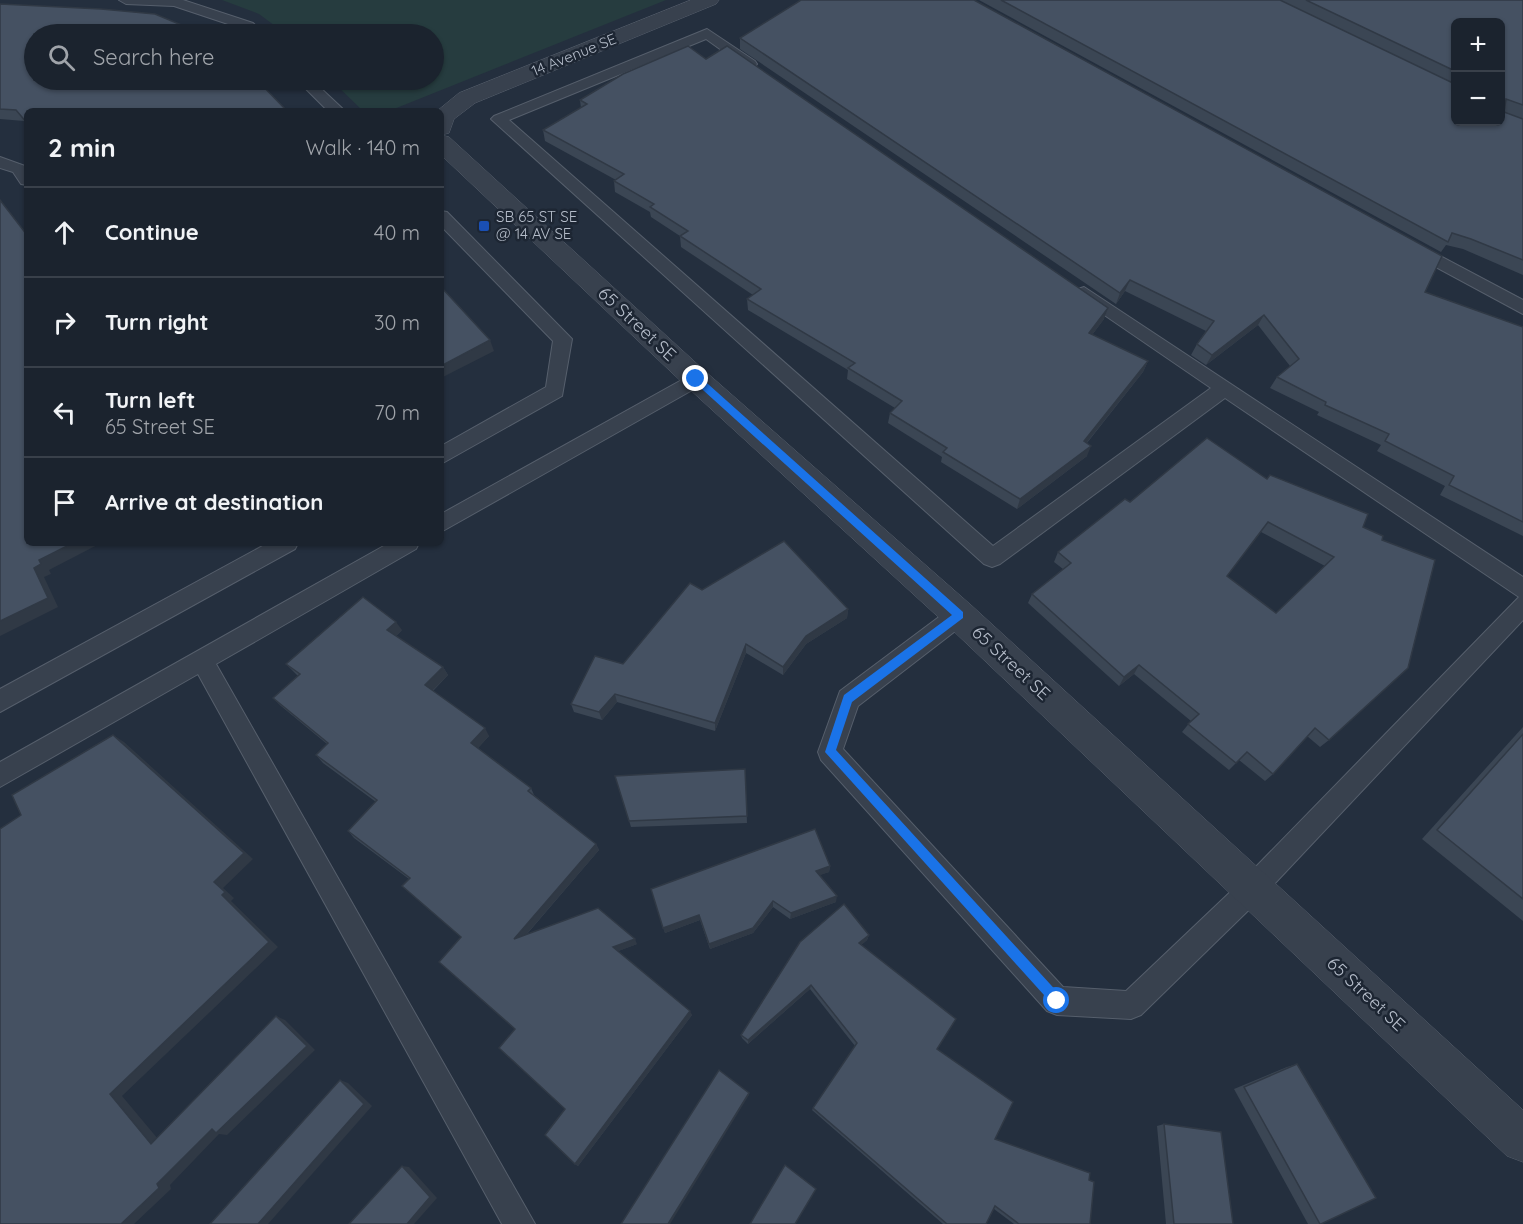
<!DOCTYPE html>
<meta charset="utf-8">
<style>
:root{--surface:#1b232e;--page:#282f3a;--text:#f1f3f6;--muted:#a0a4aa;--line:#39404a}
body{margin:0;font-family:Quicksand,sans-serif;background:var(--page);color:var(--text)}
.controls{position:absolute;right:18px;top:18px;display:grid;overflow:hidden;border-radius:9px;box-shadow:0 2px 4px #0004}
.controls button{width:54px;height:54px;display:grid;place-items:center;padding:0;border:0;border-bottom:2px solid var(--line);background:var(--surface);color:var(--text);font:30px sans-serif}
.stop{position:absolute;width:18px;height:18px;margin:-14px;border:4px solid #1a73e8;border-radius:50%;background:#fff}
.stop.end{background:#1a73e8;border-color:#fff;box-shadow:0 2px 6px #0008}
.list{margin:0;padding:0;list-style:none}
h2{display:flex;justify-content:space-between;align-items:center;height:78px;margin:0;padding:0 24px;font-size:26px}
h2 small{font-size:20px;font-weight:400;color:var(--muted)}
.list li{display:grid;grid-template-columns:39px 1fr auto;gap:18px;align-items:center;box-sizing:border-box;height:90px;padding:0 24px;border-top:2px solid var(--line)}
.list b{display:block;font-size:22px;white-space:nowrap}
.list p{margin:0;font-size:20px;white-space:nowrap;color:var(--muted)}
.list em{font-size:20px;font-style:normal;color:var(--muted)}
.icon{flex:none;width:33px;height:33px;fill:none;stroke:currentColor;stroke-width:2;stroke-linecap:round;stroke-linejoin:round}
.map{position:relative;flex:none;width:1523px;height:1224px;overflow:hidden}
.search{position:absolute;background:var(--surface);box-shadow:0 2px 4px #0004;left:24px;top:24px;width:420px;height:66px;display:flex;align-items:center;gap:15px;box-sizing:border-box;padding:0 21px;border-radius:33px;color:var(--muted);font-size:22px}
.panel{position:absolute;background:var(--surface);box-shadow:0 2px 4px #0004;left:24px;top:108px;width:420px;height:438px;border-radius:9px}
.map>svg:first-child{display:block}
.green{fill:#263c3f}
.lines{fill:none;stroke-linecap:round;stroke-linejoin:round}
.service-casing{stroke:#565f6c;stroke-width:2}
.minor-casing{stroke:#565f6c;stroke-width:1}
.service{fill:#38414e;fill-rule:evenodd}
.minor{fill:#38414e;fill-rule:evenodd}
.wall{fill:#3b4654;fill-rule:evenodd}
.shaded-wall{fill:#303945}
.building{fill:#455162;stroke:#303945;stroke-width:1.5;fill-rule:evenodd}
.route{fill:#1a73e8}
.transit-dot{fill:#1a4fb4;stroke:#1d2633;stroke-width:2}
.labels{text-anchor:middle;stroke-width:5;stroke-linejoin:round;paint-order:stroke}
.far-street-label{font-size:15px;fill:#b4bcc9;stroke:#1d2633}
.far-poi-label{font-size:15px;fill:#b4bcc9;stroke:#1d2633;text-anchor:start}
.street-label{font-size:18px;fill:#b4bcc9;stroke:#1d2633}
</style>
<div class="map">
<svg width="1523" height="1224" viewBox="0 0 1523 1224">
<rect width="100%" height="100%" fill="#242f3e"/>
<!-- green -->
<polygon class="green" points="222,0 666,0 389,111 363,111 331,80 434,80 434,34 286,34 259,14"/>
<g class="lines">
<defs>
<g id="service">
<polygon points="119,0 183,0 253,23 264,34 249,34 243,29 174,6 126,4"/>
<polygon points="707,29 755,61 757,64 755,67 745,67 706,39 509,120 993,546 1211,388 1078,297 1075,293 1078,289 1084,287 1523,577 1523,620 1262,897 1141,1015 1131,1019 1057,1015 1047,1011 821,760 818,752 840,691 951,608 959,605 967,608 970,615 967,622 858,706 843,749 1063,987 1126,991 1244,879 1519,597 1225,398 1000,564 992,567 984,564 491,119 494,116"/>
<polygon points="297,80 312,80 345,111 328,111"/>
<polygon points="0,157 25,166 27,185 21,184 13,172 0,168"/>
<polygon points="441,211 447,212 572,339 562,396 441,464 441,446 546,387 553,341 441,226"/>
<polygon points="1412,241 1523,300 1523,314 1406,251 1403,247 1406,243"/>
<polygon points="696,372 703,374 706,379 703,384 441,532 441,514"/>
<polygon points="268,543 298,543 295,549 0,712 0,689"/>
<polygon points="389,543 419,543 416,549 216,664 535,1224 502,1224 198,674 0,787 0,762"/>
</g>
<g id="minor">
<polygon points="691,0 719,0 716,4 475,103 454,119 449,133 441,135 441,111 437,111 459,93"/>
<polygon points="441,135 449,137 706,372 971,605 1523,1110 1523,1162 1507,1156 947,625 686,386 441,155"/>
</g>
</defs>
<!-- service casing -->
<use href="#service" class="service-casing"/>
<!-- minor casing -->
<use href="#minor" class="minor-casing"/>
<!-- service -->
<use href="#service" class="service"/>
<!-- minor -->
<use href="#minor" class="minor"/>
</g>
<!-- wall -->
<g class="wall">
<path d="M 979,0 L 1523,0 L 1523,275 L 1463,249 L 1446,245 L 1441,252 ZM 1455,22 L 1500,122 L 1455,122 Z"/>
<polygon points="0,4 27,111 27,125 24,121 0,119"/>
<polygon points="740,38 1425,292 1523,327 1523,536 1440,495 1445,486 1377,451 1381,445 1317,415 1319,412 1270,388 1277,377 1290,366 1258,325 1206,365 1191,355 1197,344 1206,331 1125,291 1116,304 740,49"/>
<polygon points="706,59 1104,319 1092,335 1148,361 1143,372 1087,443 1087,456 1017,509 941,462 942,457 888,423 890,413 895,408 847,379 848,370 748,310 747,299 753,295 681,247 680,236 651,217 650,212 615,192 614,181 616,180 545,141 543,130 581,108 580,100"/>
<path d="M 1267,479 L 1363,527 L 1329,740 L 1320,747 L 1307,736 L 1273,774 L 1265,781 L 1239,760 L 1229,770 L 1182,732 L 1191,721 L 1134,674 L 1119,686 L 1028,603 L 1032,594 L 1063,569 L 1054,562 L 1058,552 L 1130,502 ZM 1261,532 L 1325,566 L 1276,613 L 1227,576 Z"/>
<polygon points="702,590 848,609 847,618 806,644 783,675 746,653 715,731 617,702 602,720 574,712 571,704 623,664"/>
<polygon points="402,630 396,636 443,667 448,675 433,691 489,736 478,748 531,788 534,795 596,844 599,850 527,934 637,944 618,951 692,1015 578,1166 575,1164 565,1109 515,1029 461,937 409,879 354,838 348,831 376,802 323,763 316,755 327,744 281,706 273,698 298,676 286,664"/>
<polygon points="1523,727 1523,921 1422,839"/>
<polygon points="745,769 747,823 631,827 615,776"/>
<polygon points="830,866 829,872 819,875 836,902 790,919 773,907 753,933 710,949 700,920 665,933 651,889"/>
<polygon points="869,935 867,940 861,945 937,1049 995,1139 1089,1180 1090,1224 1014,1224 994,1209 986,1224 943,1224 812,1110 855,1046 810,989 748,1044 742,1038 741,1035"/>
<polygon points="1297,1064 1321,1224 1308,1224 1234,1089 1287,1067"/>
<polygon points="1164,1124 1233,1224 1166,1224 1157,1126"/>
</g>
<!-- shaded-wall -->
<g class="shaded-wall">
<polygon points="1130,280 1125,291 1116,304 1120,293"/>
<polygon points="1108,308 1104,319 1085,344 1089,333"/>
<polygon points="1264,315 1258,325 1206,365 1212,355"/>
<polygon points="490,340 494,351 441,378 441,366"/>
<polygon points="1148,361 1143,372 1080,451 1084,441"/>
<polygon points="1091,446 1087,456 1017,509 1020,499"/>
<polygon points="73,543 101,543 49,570 51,574 44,577 58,607 0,636 0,621 39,560"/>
<polygon points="848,609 847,618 806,644 783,675 783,667 806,636"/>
<polygon points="396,622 402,630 393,639 387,630"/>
<polygon points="746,644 746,653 715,731 715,723"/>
<polygon points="1139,665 1134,674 1119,686 1124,677"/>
<polygon points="443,667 448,675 430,693 425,685"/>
<polygon points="615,694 617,702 602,720 599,712"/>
<polygon points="485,728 489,736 476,750 471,743"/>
<polygon points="113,735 124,742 253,859 223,888 234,898 231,901 278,947 122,1096 163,1145 151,1144 110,1094 222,895 214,882"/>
<polygon points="596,844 599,850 518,944 514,939"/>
<polygon points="830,866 829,872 815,877 816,871"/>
<polygon points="837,896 836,902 790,919 791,913"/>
<polygon points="773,901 773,907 753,933 710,949 709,944"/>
<polygon points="699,915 700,920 665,933 663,928"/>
<polygon points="869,935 867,940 858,948 859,943"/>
<polygon points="635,939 637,944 616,952 613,947"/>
<polygon points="811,985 810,989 748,1044 748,1040"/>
<polygon points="690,1011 692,1015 578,1166 575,1164"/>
<polygon points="276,1016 285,1020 315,1050 227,1135 219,1134 170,1185 171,1189 134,1224 121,1224 157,1184"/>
<polygon points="340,1080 348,1083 372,1106 268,1224 258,1224"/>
<polygon points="749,1093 749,1095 670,1224 668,1224"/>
<polygon points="402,1166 409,1167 437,1198 414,1224 407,1224"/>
</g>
<!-- building -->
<g class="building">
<polygon points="801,0 974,0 1442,256 1425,292 1523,327 1523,522 1449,485 1454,476 1385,441 1389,434 1325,405 1326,402 1277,377 1299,359 1264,315 1212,355 1197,344 1214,321 1130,280 1120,293 740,38"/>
<polygon points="1001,0 1280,0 1455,84 1455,122 1500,122 1500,22 1455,22 1455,71 1306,0 1523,0 1523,105 1506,99 1504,112 1523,119 1523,260 1471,239 1452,233 1448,242"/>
<polygon points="0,4 101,9 155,14 203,34 34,34 34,80 257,80 287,111 27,111 27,123 16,110 0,109"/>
<polygon points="688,46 706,59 727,46 1108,308 1089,333 1148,361 1084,441 1091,446 1020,499 943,452 947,448 890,413 902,401 848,368 855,363 747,299 761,289 680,236 688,231 650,207 654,204 614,181 624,174 543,130 587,104 580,100 623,74"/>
<polygon points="0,200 27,235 27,543 73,543 39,560 41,564 34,568 48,598 0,621"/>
<polygon points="441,287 490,340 441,366"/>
<path d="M 1207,438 L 1267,479 L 1270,475 L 1368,514 L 1363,527 L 1383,536 L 1382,540 L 1435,560 L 1408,668 L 1329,740 L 1315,728 L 1273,774 L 1247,752 L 1236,763 L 1188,724 L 1199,714 L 1139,665 L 1124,677 L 1032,594 L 1071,563 L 1058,552 L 1125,499 L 1130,502 ZM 1268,522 L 1334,557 L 1276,613 L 1227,576 Z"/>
<polygon points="784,541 848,609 806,636 783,667 746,644 715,723 615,694 599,712 571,704 595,656 623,664 690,583 702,590"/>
<polygon points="363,597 396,622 387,630 443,667 425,685 485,728 471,743 531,788 528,791 596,844 514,939 598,908 635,939 613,947 690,1011 575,1164 545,1135 565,1109 499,1048 515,1029 439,962 461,937 402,886 410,878 348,831 377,800 316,755 328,743 273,698 300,674 286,664"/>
<polygon points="1523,734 1523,899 1437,830"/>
<polygon points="113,735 244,853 214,882 225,892 222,895 269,942 110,1094 151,1144 276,1016 307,1046 216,1133 212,1129 157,1184 159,1188 121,1224 0,1224 0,829 21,815 12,795"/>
<polygon points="745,769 747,816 629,821 615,776"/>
<polygon points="815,829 830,866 816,871 837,896 791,913 773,901 753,928 709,944 699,915 663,928 651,889"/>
<polygon points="844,904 869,935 859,943 956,1019 937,1049 1013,1102 995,1139 1090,1173 1089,1180 1094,1182 1090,1224 1019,1224 995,1206 986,1224 947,1224 813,1108 857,1043 811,985 748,1040 741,1035 800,942"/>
<polygon points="1297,1064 1376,1198 1321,1224 1320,1224 1244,1087"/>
<polygon points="719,1070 749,1093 668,1224 621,1224"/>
<polygon points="340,1080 364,1104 258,1224 210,1224"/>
<polygon points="1164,1124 1221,1132 1233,1224 1174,1224"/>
<polygon points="785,1165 816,1189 795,1224 750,1224"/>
<polygon points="402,1166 430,1197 407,1224 349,1224"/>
</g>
<!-- route -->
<polygon class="route" points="693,376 699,376 963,612 963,618 852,702 836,750 1061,996 1061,1005 1053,1005 825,752 844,695 952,615 693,381"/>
<!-- markers -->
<rect class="transit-dot" x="478" y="220" width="12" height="12" rx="3"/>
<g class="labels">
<!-- far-street labels -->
<g class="far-street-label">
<text transform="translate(574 55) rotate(-22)" y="5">14 Avenue SE</text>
</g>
<!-- far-poi labels -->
<g class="far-poi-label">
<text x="496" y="222">SB 65 ST SE<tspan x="496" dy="17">@ 14 AV SE</tspan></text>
</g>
<!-- street labels -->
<g class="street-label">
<text transform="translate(637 324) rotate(43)" y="6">65 Street SE</text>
<text transform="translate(1011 663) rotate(43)" y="6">65 Street SE</text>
<text transform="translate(1366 994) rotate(43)" y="6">65 Street SE</text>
</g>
</g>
</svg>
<div class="controls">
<button>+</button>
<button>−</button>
</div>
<div class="stop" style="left:1057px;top:1001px"></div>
<div class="stop end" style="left:696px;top:379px"></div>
<div class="search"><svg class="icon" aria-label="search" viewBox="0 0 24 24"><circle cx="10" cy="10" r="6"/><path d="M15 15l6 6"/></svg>Search here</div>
<section class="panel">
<h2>2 min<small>Walk · 140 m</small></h2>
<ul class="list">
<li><svg class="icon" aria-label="ahead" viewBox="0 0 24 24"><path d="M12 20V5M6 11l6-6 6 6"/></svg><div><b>Continue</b></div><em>40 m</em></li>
<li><svg class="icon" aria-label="right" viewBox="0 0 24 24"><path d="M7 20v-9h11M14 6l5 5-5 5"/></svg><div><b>Turn right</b></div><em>30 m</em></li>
<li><svg class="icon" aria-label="left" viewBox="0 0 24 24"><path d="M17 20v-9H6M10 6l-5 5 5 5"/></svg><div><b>Turn left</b><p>65 Street SE</p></div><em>70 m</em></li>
<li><svg class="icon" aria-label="arrive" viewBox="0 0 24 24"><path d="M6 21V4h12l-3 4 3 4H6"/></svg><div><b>Arrive at destination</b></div></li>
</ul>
</section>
</div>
